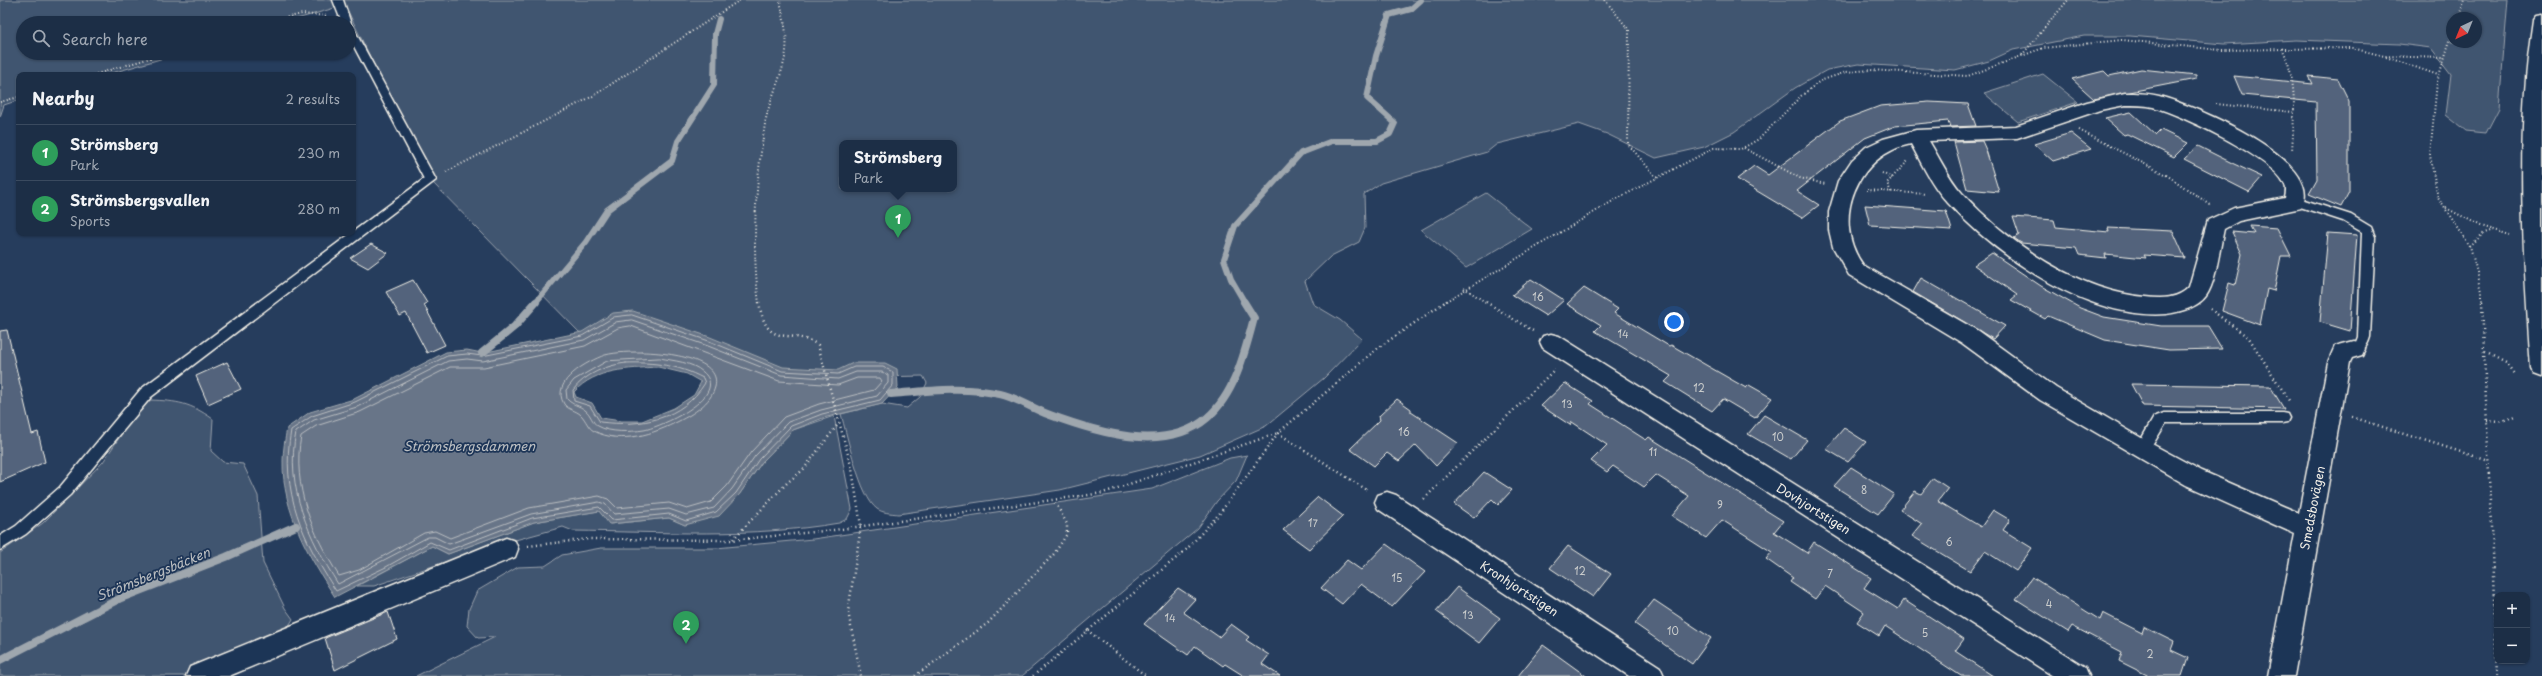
<!DOCTYPE html>
<meta charset="utf-8">
<style>
:root{--surface:#1c2e46;--page:#293a51;--text:#f1f3f6;--muted:#a0a8b3;--line:#3a4a5f;--accent:#bca0f2}
body{margin:0;font-family:"Playpen Sans",sans-serif;background:var(--page);color:var(--text)}
.controls{position:absolute;right:12px;bottom:12px;display:grid;overflow:hidden;border-radius:8px;box-shadow:0 1px 3px #0004}
.controls button{width:36px;height:36px;display:grid;place-items:center;padding:0;border:0;border-bottom:1px solid var(--line);background:var(--surface);color:var(--text);font:20px sans-serif}
.compass{position:absolute;left:2446px;top:12px;width:36px;height:36px;border-radius:50%;background:var(--surface);box-shadow:0 1px 3px #0004;rotate:223deg}
.you{position:absolute;left:1674px;top:322px;width:14px;height:14px;margin:-10px;border:3px solid #fff;border-radius:50%;background:#1a73e8;box-shadow:0 0 0 6px #1a73e833}
.badge{display:grid;place-items:center;width:26px;height:26px;border-radius:50%;background:var(--accent);color:#fff;font-size:13px;font-weight:700}
.pin{position:absolute;translate:-50% -33px;filter:drop-shadow(0 1px 2px #0008)}
.pin::after{content:'';position:absolute;top:21px;width:14px;height:12px;background:inherit;clip-path:polygon(0 0,100% 0,50% 100%)}
.popup{position:absolute;left:839px;top:140px;width:118px;height:52px;box-sizing:border-box;display:grid;place-content:center;border-radius:8px;background:var(--surface);filter:drop-shadow(0 1px 3px #0005);font-size:13px;white-space:nowrap;color:var(--muted)}
.popup b{font-size:15px;color:var(--text)}
.popup::after{content:'';position:absolute;left:50%;top:100%;margin-left:-8px;border:8px solid transparent;border-top-color:var(--surface)}
.list{margin:0;padding:0;list-style:none}
h2{display:flex;justify-content:space-between;align-items:center;height:52px;margin:0;padding:0 16px;font-size:17px}
h2 small{font-size:13px;font-weight:400;color:var(--muted)}
.list li{display:grid;grid-template-columns:26px 1fr auto;gap:12px;align-items:center;box-sizing:border-box;height:56px;padding:0 16px;border-top:1px solid var(--line)}
.list b{display:block;font-size:15px;white-space:nowrap}
.list p{margin:0;font-size:13px;white-space:nowrap;color:var(--muted)}
.list em{font-size:13px;font-style:normal;color:var(--muted)}
.icon{flex:none;width:22px;height:22px;fill:none;stroke:currentColor;stroke-width:2;stroke-linecap:round;stroke-linejoin:round}
.map{position:relative;flex:none;width:2542px;height:676px;overflow:hidden}
.search{position:absolute;background:var(--surface);box-shadow:0 1px 3px #0004;left:16px;top:16px;width:340px;height:44px;display:flex;align-items:center;gap:10px;box-sizing:border-box;padding:0 14px;border-radius:22px;color:var(--muted);font-size:15px}
.panel{position:absolute;background:var(--surface);box-shadow:0 1px 3px #0004;left:16px;top:72px;width:340px;height:164px;border-radius:8px}
.map>svg:first-child{display:block}
.green{fill:#40546f;stroke:#9aa2ac;fill-rule:evenodd}
.water{fill:#677588;stroke:#9fa7ae;fill-rule:evenodd}
.lines{fill:none;stroke-linecap:round;stroke-linejoin:round}
.shore{stroke:#bcbfc2;stroke-width:1}
.stream-far1{stroke:#9fa7ae;stroke-width:6}
.stream{stroke:#9fa7ae;stroke-width:8}
.building{fill:#52647b;stroke:#f4f1e8}
.lane-casing{stroke:#f4f1e8;stroke-width:3}
.street-casing{stroke:#f4f1e8;stroke-width:3}
.secondary-casing{stroke:#f4f1e8;stroke-width:3}
.path-far1{stroke:#f4f1e8;stroke-width:2;stroke-dasharray:1 2.5;stroke-linecap:butt}
.path{stroke:#f4f1e8;stroke-width:2.5;stroke-dasharray:1 3.5;stroke-linecap:butt}
.lane{fill:#1d3557;fill-rule:evenodd}
.street{fill:#1d3557;fill-rule:evenodd}
.secondary{fill:#1d3557;fill-rule:evenodd}
.labels{text-anchor:middle;stroke-width:3.5;stroke-linejoin:round;paint-order:stroke}
.number-label{font-size:10px;fill:#cccecd}
.street-label{font-size:12px;fill:#f4f1e8;stroke:#1d3557}
.water-label{font-size:13px;font-style:italic;fill:#bcbfc2;stroke:#1d3557}
</style>
<div class="map">
<svg width="2542" height="676" viewBox="0 0 2542 676">
<rect width="100%" height="100%" fill="#263d5d"/>
<filter id="ink" filterUnits="userSpaceOnUse"><feTurbulence type="fractalNoise" baseFrequency=".025" numOctaves="2"/><feDisplacementMap in="SourceGraphic" scale="8" xChannelSelector="R" yChannelSelector="G"/><feConvolveMatrix kernelMatrix="1 2 1 2 8 2 1 2 1" color-interpolation-filters="sRGB"/></filter>
<g filter="url(#ink)">
<!-- green -->
<g class="green">
<path d="M 0,0 L 2508,0 L 2499,108 L 2486,133 L 2466,131 L 2446,115 L 2451,74 L 2431,48 L 2399,44 L 2296,40 L 2224,44 L 2130,36 L 2084,36 L 2013,50 L 1989,61 L 1955,70 L 1858,64 L 1827,70 L 1795,88 L 1734,132 L 1704,147 L 1656,158 L 1607,134 L 1579,124 L 1497,144 L 1487,152 L 1381,183 L 1364,194 L 1365,228 L 1359,242 L 1331,256 L 1305,281 L 1313,304 L 1340,320 L 1362,339 L 1324,378 L 1266,426 L 1200,455 L 1060,490 L 898,514 C 890,513 883,513 877,509 C 860,497 847,435 841,414 L 882,404 L 907,408 L 920,397 L 927,383 L 923,376 L 778,379 L 579,332 L 430,180 L 345,5 L 283,23 L 23,23 L 23,53 L 181,53 L 105,75 L 19,75 L 19,100 L 4,105 L 0,117 ZM 2452,18 L 2476,18 L 2476,42 L 2452,42 ZM 842,143 L 954,143 L 954,189 L 842,189 Z"/>
<polygon points="2043,74 2078,102 2018,122 1984,93"/>
<polygon points="1486,193 1532,229 1466,268 1421,230"/>
<path d="M 150,400 C 178,401 190,403 213,419 L 211,451 L 223,462 L 243,464 L 258,496 L 263,563 L 285,608 L 293,619 L 285,632 L 187,676 L 0,676 L 0,553 L 43,523 L 103,462 L 125,429 Z"/>
<path d="M 834,416 L 852,509 L 847,519 L 839,523 C 751,538 662,532 573,531 L 563,527 L 486,548 L 374,586 L 357,586 L 432,546 L 448,554 L 534,522 L 599,511 L 610,524 L 669,518 L 685,525 L 739,495 L 762,462 L 793,430 Z"/>
<polygon points="1247,455 1236,481 1217,501 1198,528 1022,676 416,676 495,637 478,638 467,626 469,609 477,591 518,567 545,566 562,555 601,548 716,548 813,539 1152,489 1230,458"/>
</g>
<!-- water -->
<path class="water" d="M 633,311 L 710,337 L 783,367 L 838,370 L 853,363 L 885,363 L 897,369 L 898,387 L 882,404 L 823,418 L 793,430 L 762,462 L 739,495 L 719,516 L 685,525 L 669,518 L 609,524 L 599,511 L 534,522 L 448,554 L 432,546 L 335,597 C 309,557 282,511 283,461 C 283,450 285,439 287,428 L 310,412 L 354,399 L 446,352 L 467,350 L 482,353 L 582,332 L 613,313 ZM 658,367 L 687,374 L 701,382 L 694,395 L 674,408 L 642,421 L 621,421 L 601,418 L 592,403 L 576,397 L 574,392 C 596,368 628,369 658,367 Z"/>
<g class="lines">
<!-- shore -->
<g class="shore">
<path d="M 632,315 L 709,341 L 782,371 L 838,374 L 854,367 L 883,367 L 893,372 L 893,385 L 880,400 L 822,414 L 791,426 L 759,459 L 736,493 L 716,512 L 686,521 L 669,514 L 612,520 L 599,507 L 532,518 L 449,550 L 430,542 L 386,567 L 336,591 C 303,540 280,492 291,430 L 312,416 L 355,402 L 447,356 L 467,354 L 482,356 L 582,336 L 614,317 Z"/>
<path d="M 632,320 L 708,346 L 781,375 L 838,379 L 856,372 L 882,372 L 888,375 L 888,383 L 877,396 L 821,410 L 788,422 L 755,456 L 732,489 L 714,508 L 686,515 L 669,509 L 614,514 L 605,504 L 599,502 L 531,514 L 449,544 L 435,537 L 428,537 L 338,584 C 309,538 285,488 296,432 L 314,420 L 357,407 L 448,361 L 467,359 L 483,361 L 584,340 L 616,322 Z"/>
<path d="M 631,326 L 779,381 L 838,385 L 857,378 L 880,378 L 882,381 L 874,390 L 819,404 L 784,417 L 751,452 L 727,486 L 711,502 L 687,509 L 669,503 L 617,508 L 608,499 L 599,496 L 529,508 L 450,538 L 435,531 L 424,533 L 359,570 L 339,576 C 312,533 292,487 301,436 L 316,426 L 360,412 L 450,367 L 484,367 L 585,346 L 618,328 Z"/>
<path d="M 642,352 C 660,352 723,357 715,387 C 711,403 693,414 679,421 C 654,434 621,445 594,431 C 588,428 586,420 581,415 C 576,410 568,410 564,404 C 550,381 588,361 605,355 C 617,352 630,352 642,352 Z"/>
<path d="M 660,358 C 674,361 692,362 703,372 C 731,396 661,427 644,430 C 630,432 610,433 598,426 C 592,423 591,414 585,410 C 579,405 572,405 567,399 L 566,390 L 574,380 L 607,361 Z"/>
<path d="M 626,363 C 654,362 678,365 703,378 L 705,383 C 682,420 641,427 600,422 L 590,406 L 574,401 L 573,390 C 585,374 607,365 626,363 Z"/>
</g>
<!-- stream-far1 -->
<g class="stream-far1">
<polyline points="535,303 586,242 607,210 672,161 678,141 714,85 715,34 719,19"/>
<polyline points="1245,303 1231,279 1224,259 1235,226 1301,153 1332,141 1377,141 1390,134 1395,123 1367,98 1376,56 1389,15 1411,9 1421,0"/>
</g>
<!-- stream -->
<g class="stream">
<polyline points="482,353 515,326 536,302"/>
<path d="M 891,394 C 927,391 964,386 1000,394 C 1018,398 1033,409 1050,415 C 1096,432 1165,454 1207,418 C 1235,394 1245,352 1254,318 L 1244,302"/>
<polyline points="0,660 121,598 226,557 296,526"/>
</g>
</g>
<!-- building -->
<g class="building">
<polygon points="2141,69 2196,75 2196,79 2094,99 2072,79 2104,71 2109,76"/>
<polygon points="2234,76 2313,84 2309,76 2338,79 2349,101 2349,192 2341,207 2309,194 2317,180 2316,102 2242,95"/>
<polygon points="1929,102 1968,104 1976,126 1950,127 1948,121 1895,126 1865,138 1797,191 1819,205 1802,218 1737,179 1754,166 1768,175 1840,121 1880,106"/>
<polygon points="2131,112 2156,135 2161,130 2188,143 2174,157 2127,134 2124,135 2105,118"/>
<polygon points="2071,133 2091,149 2053,161 2034,144"/>
<polygon points="1982,141 1986,150 1999,192 1967,189 1954,142"/>
<polygon points="2198,146 2234,164 2262,177 2249,192 2184,159"/>
<polygon points="1865,205 1946,211 1952,230 1870,225"/>
<polygon points="2013,217 2054,220 2056,227 2109,232 2108,228 2173,231 2185,258 2144,255 2146,258 2105,254 2106,258 2079,255 2076,248 2021,243 2014,238 2019,235"/>
<polygon points="2250,226 2277,228 2291,256 2281,256 2274,291 2267,289 2260,325 2222,311 2229,283 2235,285 2242,254 2232,232 2254,234"/>
<polygon points="2328,233 2357,235 2350,331 2320,322"/>
<polygon points="371,244 388,253 368,268 350,258"/>
<polygon points="1992,253 2041,286 2080,308 2104,317 2161,326 2208,326 2222,349 2169,350 2105,340 2048,316 2045,319 2011,300 2017,295 1974,265"/>
<polygon points="1921,278 2005,326 1993,339 1913,292"/>
<polygon points="1531,279 1564,300 1546,316 1512,295"/>
<polygon points="413,280 427,303 424,305 445,345 427,353 406,313 400,316 386,292"/>
<polygon points="1584,288 1618,309 1614,313 1669,346 1671,345 1746,388 1749,385 1772,398 1755,418 1723,399 1712,411 1665,382 1671,376 1595,331 1601,325 1567,304"/>
<polygon points="7,330 32,434 38,432 45,462 0,482 0,331"/>
<polygon points="227,362 241,389 208,404 196,376"/>
<polygon points="1565,383 1593,401 1590,404 1646,440 1649,437 1783,521 1774,532 1807,553 1814,542 1871,578 1864,588 1898,609 1904,600 1964,639 1955,651 1993,676 1961,676 1885,626 1879,636 1857,622 1864,612 1825,586 1815,599 1790,582 1793,578 1766,559 1772,552 1722,520 1706,538 1672,516 1689,496 1656,475 1644,487 1613,466 1607,472 1591,461 1607,445 1572,422 1570,425 1541,406"/>
<polygon points="2131,384 2270,386 2284,409 2143,406"/>
<polygon points="1397,399 1411,409 1411,412 1458,443 1436,466 1416,445 1399,461 1387,453 1374,466 1350,449 1380,420 1379,416"/>
<polygon points="1764,415 1807,440 1791,459 1748,434"/>
<polygon points="1844,428 1866,442 1848,462 1826,449"/>
<polygon points="1851,467 1894,494 1878,514 1834,486"/>
<polygon points="1484,472 1512,490 1498,505 1492,499 1474,518 1454,504"/>
<polygon points="1933,478 1948,488 1938,501 1981,527 1993,510 2010,520 2003,530 2032,548 2016,571 1985,551 1970,571 1912,536 1922,524 1900,510 1915,491 1921,494"/>
<polygon points="1318,497 1343,516 1309,549 1283,530"/>
<polygon points="1386,544 1425,572 1392,607 1361,584 1342,604 1321,588 1347,560 1361,570"/>
<polygon points="1568,546 1611,574 1593,597 1550,568"/>
<polygon points="2032,577 2100,620 2103,613 2142,633 2144,627 2174,642 2171,650 2188,658 2182,676 2149,676 2119,661 2122,652 2072,626 2068,632 2016,599"/>
<polygon points="1457,587 1500,618 1479,643 1436,611"/>
<polygon points="1178,588 1195,599 1183,612 1219,637 1231,624 1249,637 1246,640 1269,655 1262,664 1280,676 1244,676 1225,664 1223,666 1195,646 1188,655 1144,624"/>
<polygon points="1654,600 1711,638 1692,664 1635,624"/>
<polygon points="388,612 397,639 335,670 325,638"/>
<polygon points="1543,645 1586,676 1518,676"/>
</g>
<g class="lines">
<defs>
<g id="lane">
<polygon points="333,0 343,0 351,24 436,180 151,397 70,495 26,534 0,550 0,536 16,526 60,487 141,389 424,179 349,37 349,23 342,23"/>
<path d="M 2295,197 L 2351,215 L 2371,227 L 2375,237 L 2370,337 C 2367,347 2361,356 2349,353 L 2347,349 L 2356,342 L 2358,337 L 2362,232 L 2343,221 L 2291,204 L 2289,201 Z"/>
<polygon points="2164,413 2282,413 2287,414 2289,418 2287,422 2282,423 2166,423 2147,454 2142,456 2137,454 2135,450 2154,417"/>
</g>
<g id="street">
<path d="M 2125,93 C 2137,93 2147,93 2159,96 C 2193,105 2329,161 2301,208 L 2239,221 L 2224,229 C 2220,246 2216,283 2206,296 C 2197,308 2180,312 2166,314 C 2088,320 1998,257 1948,203 C 1932,186 1922,164 1911,144 C 1857,154 1830,220 1863,265 L 1978,331 L 2056,388 L 2150,443 L 2202,471 L 2299,513 L 2328,362 L 2335,346 L 2354,341 L 2362,343 L 2365,349 L 2362,355 L 2352,358 L 2350,362 L 2294,676 L 2268,676 L 2295,534 L 2186,485 L 2040,400 L 1962,343 L 1849,275 L 1833,247 L 1829,230 L 1829,212 L 1838,181 L 1852,160 L 1866,147 L 1883,139 L 1916,130 L 2016,126 L 2087,102 ZM 2125,105 C 2135,105 2143,105 2153,107 C 2180,114 2272,158 2284,183 C 2287,187 2286,193 2285,198 L 2234,208 L 2208,220 L 2189,287 C 2178,299 2162,299 2146,297 C 2077,291 2008,243 1962,193 C 1948,177 1940,159 1929,141 L 2017,138 L 2100,110 Z"/>
<polygon points="1551,334 1559,336 2085,667 2089,676 2053,676 1543,348 1540,342 1543,336"/>
<polygon points="1387,492 1396,495 1660,667 1664,676 1629,676 1378,509 1375,502 1378,495"/>
<polygon points="506,538 515,541 518,549 515,557 229,676 186,676 190,667"/>
</g>
<path id="secondary" d="M 2542,15 L 2542,377 L 2534,374 L 2531,368 C 2523,251 2515,136 2533,20 L 2536,16 Z"/>
</defs>
<!-- lane casing -->
<use href="#lane" class="lane-casing"/>
<!-- street casing -->
<use href="#street" class="street-casing"/>
<!-- secondary casing -->
<use href="#secondary" class="secondary-casing"/>
<!-- path-far1 -->
<g class="path-far1">
<polyline points="1605,0 1629,30 1628,144 1657,178"/>
<polyline points="2458,18 2465,0"/>
<polyline points="263,23 302,14 328,16"/>
<polyline points="2452,34 2437,82 2430,155 2438,198 2470,246 2482,291 2482,303"/>
<path d="M 2282,48 C 2298,81 2294,115 2292,151"/>
<polyline points="2022,55 2068,0"/>
<polyline points="2386,57 2438,75"/>
<polyline points="93,75 167,53"/>
<polyline points="0,102 19,97"/>
<polyline points="2216,104 2293,112"/>
<polyline points="2079,130 2168,176 2212,206"/>
<polyline points="1744,148 1800,178 1825,184"/>
<polyline points="446,172 593,96 740,0"/>
<polyline points="1882,173 1892,178"/>
<polyline points="1867,190 1926,194"/>
<polyline points="1891,192 1887,183 1908,161"/>
<polyline points="2446,208 2481,226 2511,235"/>
<polyline points="2470,246 2484,233 2494,230"/>
<polyline points="1464,288 1487,303"/>
<path d="M 759,303 C 751,245 756,181 765,124 C 769,99 783,76 786,51 C 788,34 783,17 780,0"/>
<polyline points="1443,303 1611,202 1714,148 1741,149 1759,139 1801,96 1820,81 1846,72 1870,70 1968,76 2043,48 2122,40 2221,50 2352,48 2384,56 2443,58"/>
</g>
<!-- path -->
<g class="path">
<path d="M 759,302 C 767,352 789,326 818,345 L 852,469 L 861,526 L 848,612 L 861,676"/>
<polyline points="1486,302 1533,331"/>
<polyline points="2482,302 2497,676"/>
<polyline points="2210,309 2249,338 2290,402"/>
<polyline points="2485,352 2508,364 2515,374"/>
<polyline points="2352,417 2489,461"/>
<polyline points="2487,421 2500,422 2517,415"/>
<polyline points="1278,433 1367,490"/>
<polyline points="1424,499 1555,369"/>
<polyline points="733,539 788,482 803,470 839,423"/>
<polyline points="528,546 589,539 732,540 834,530 1103,493 1278,433"/>
<polyline points="1087,630 1146,676"/>
<polyline points="915,676 988,623 1054,554 1067,534 1067,524 1054,500"/>
<polyline points="1033,676 1186,550 1220,513 1278,433 1378,348 1445,302"/>
</g>
<!-- lane -->
<use href="#lane" class="lane"/>
<!-- street -->
<use href="#street" class="street"/>
<!-- secondary -->
<use href="#secondary" class="secondary"/>
</g>
</g>
<g class="labels">
<!-- number labels -->
<g class="number-label">
<text x="1538" y="301">16</text>
<text x="1623" y="338">14</text>
<text x="1699" y="392">12</text>
<text x="1567" y="408">13</text>
<text x="1404" y="436">16</text>
<text x="1778" y="441">10</text>
<text x="1653" y="456">11</text>
<text x="1864" y="494">8</text>
<text x="1720" y="509">9</text>
<text x="1313" y="527">17</text>
<text x="1949" y="546">6</text>
<text x="1580" y="575">12</text>
<text x="1830" y="578">7</text>
<text x="1397" y="582">15</text>
<text x="2049" y="608">4</text>
<text x="1468" y="619">13</text>
<text x="1170" y="622">14</text>
<text x="1673" y="635">10</text>
<text x="1925" y="637">5</text>
<text x="2150" y="658">2</text>
</g>
<!-- street labels -->
<g class="street-label">
<text transform="translate(2313 508) rotate(-79)" y="4">Smedsbovägen</text>
<text transform="translate(1813 509) rotate(32)" y="4">Dovhjortstigen</text>
<text transform="translate(1519 589) rotate(33)" y="4">Kronhjortstigen</text>
</g>
<!-- water labels -->
<g class="water-label">
<text x="469" y="451">Strömsbergsdammen</text>
<text transform="translate(153 574) rotate(-22)" y="5">Strömsbergsbäcken</text>
</g>
</g>
</svg>
<div class="controls">
<button>+</button>
<button>−</button>
</div>
<svg class="compass" viewBox="-18 -18 36 36"><path d="M0-13l5 13h-10z" fill="#e53935"/><path d="M0 13l5-13h-10z" fill="#a0a8b3"/></svg>
<div class="you"></div>
<div class="pin badge" style="left:898px;top:238px;background:#2e9e5b">1</div>
<div class="popup"><b>Strömsberg</b>Park</div>
<div class="pin badge" style="left:686px;top:644px;background:#2e9e5b">2</div>
<div class="search"><svg class="icon" aria-label="search" viewBox="0 0 24 24"><circle cx="10" cy="10" r="6"/><path d="M15 15l6 6"/></svg>Search here</div>
<section class="panel">
<h2>Nearby<small>2 results</small></h2>
<ul class="list">
<li><span class="badge" style="background:#2e9e5b">1</span><div><b>Strömsberg</b><p>Park</p></div><em>230 m</em></li>
<li><span class="badge" style="background:#2e9e5b">2</span><div><b>Strömsbergsvallen</b><p>Sports</p></div><em>280 m</em></li>
</ul>
</section>
</div>
